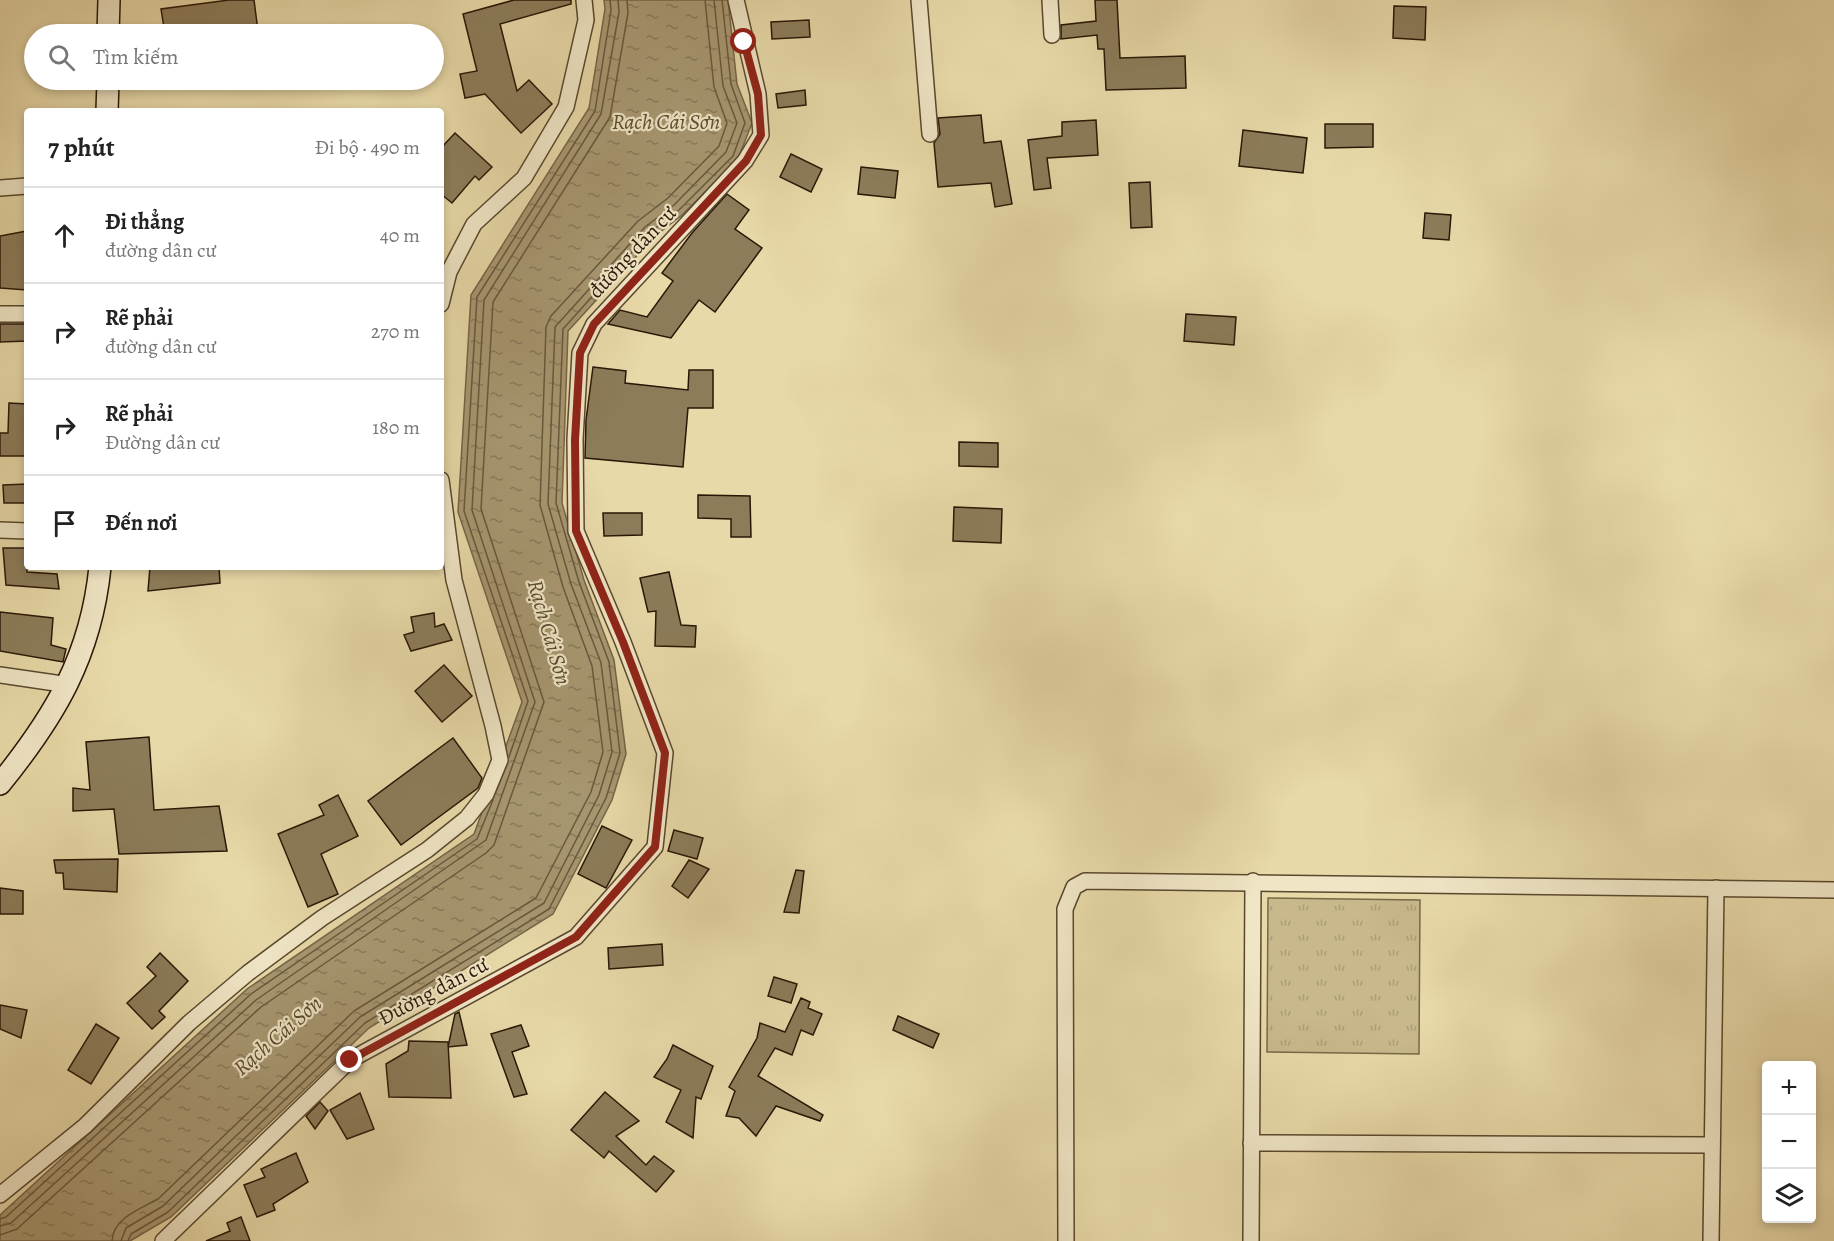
<!DOCTYPE html>
<html lang="vi">
<meta charset="utf-8">
<style>
:root{--surface:#fff;--page:#f2f2f2;--text:#222;--muted:#767676;--line:#e0e0e0}
body{margin:0;font-family:Alegreya,serif;background:var(--page);color:var(--text)}
.controls{position:absolute;right:18px;bottom:18px;display:grid;overflow:hidden;border-radius:6px;box-shadow:0 3px 9px #0003}
.controls button{width:54px;height:54px;display:grid;place-items:center;padding:0;border:0;border-bottom:2px solid var(--line);background:var(--surface);color:var(--text);font:30px sans-serif}
.stop{position:absolute;width:18px;height:18px;margin:-14px;border:4px solid #8f2418;border-radius:50%;background:#fff}
.stop.end{background:#8f2418;border-color:#fff;box-shadow:0 2px 6px #0008}
.list{margin:0;padding:0;list-style:none}
h2{display:flex;justify-content:space-between;align-items:center;height:78px;margin:0;padding:0 24px;font-size:26px}
h2 small{font-size:20px;font-weight:400;color:var(--muted)}
.list li{display:grid;grid-template-columns:39px 1fr auto;gap:18px;align-items:center;box-sizing:border-box;height:96px;padding:0 24px;border-top:2px solid var(--line)}
.list b{display:block;font-size:22px;white-space:nowrap}
.list p{margin:0;font-size:20px;white-space:nowrap;color:var(--muted)}
.list em{font-size:20px;font-style:normal;color:var(--muted)}
.icon{flex:none;width:33px;height:33px;fill:none;stroke:currentColor;stroke-width:2;stroke-linecap:round;stroke-linejoin:round}
.map{position:relative;flex:none;width:1834px;height:1241px;overflow:hidden}
.search{position:absolute;background:var(--surface);box-shadow:0 3px 9px #0003;left:24px;top:24px;width:420px;height:66px;display:flex;align-items:center;gap:15px;box-sizing:border-box;padding:0 21px;border-radius:33px;color:var(--muted);font-size:22px}
.panel{position:absolute;background:var(--surface);box-shadow:0 3px 9px #0003;left:24px;top:108px;width:420px;height:462px;border-radius:6px}
.map>svg:first-child{display:block}
.park{fill:url(#park-tufts);stroke:#786849;stroke-width:1.5}
.water{fill:url(#water-ripples);stroke:#756446;stroke-width:1.5}
.lines{fill:none;stroke-linecap:round;stroke-linejoin:round}
.shore{stroke:#68573c;stroke-width:1.5}
.building{fill:#8c7c5a;stroke:#291706;stroke-width:1.5}
.street-casing{stroke:#59482e;stroke-width:18}
.secondary-casing{stroke:#291706;stroke-width:24}
.street{stroke:#f0e6c6;stroke-width:15}
.secondary{stroke:#f0e6c6;stroke-width:21}
.route{stroke:#8f2418;stroke-width:8}
.labels{text-anchor:middle;stroke-width:4.5;stroke-linejoin:round;paint-order:stroke}
.street-label{font-size:21px;fill:#291706;stroke:#f0e6c6}
.water-label{font-size:22px;font-style:italic;fill:#5b4a31;stroke:#f0e6c6}
</style>
<div class="map">
<svg width="1834" height="1241" viewBox="0 0 1834 1241">
<defs>
<pattern id="park-tufts" width="24" height="20" patternUnits="userSpaceOnUse" patternTransform="scale(1.5)"><rect width="24" height="20" fill="#c8b88c"/><path d="M3 7l-1-3M5 7V3M7 7l1-3M15 17l-1-3M17 17v-4M19 17l1-3" fill="none" stroke="#ac9d77"/></pattern>
<pattern id="water-ripples" width="26" height="14" patternUnits="userSpaceOnUse" patternTransform="scale(1.5)"><rect width="26" height="14" fill="#a79771"/><path d="M2 4q2-2 4 0t4 0M15 11q2-2 4 0t4 0" fill="none" stroke="#887a5b"/></pattern>
</defs>
<rect width="100%" height="100%" fill="#e8d9a8"/>
<filter id="stains"><feTurbulence type="fractalNoise" baseFrequency=".00333" numOctaves="4"/><feColorMatrix values="0 0 0 0 .2 0 0 0 0 .09 0 0 0 0 .02 0 0 0 .5 -.17"/></filter>
<radialGradient id="worn" r=".72"><stop offset=".6" stop-color="#630" stop-opacity="0"/><stop offset="1" stop-color="#630" stop-opacity=".3"/></radialGradient>
<!-- park -->
<polygon class="park" points="1268,898 1420,900 1419,1054 1267,1052"/>
<!-- water -->
<polygon class="water" points="604,0 728,0 737,84 752,123 738,159 682,215 654,237 568,331 562,503 584,580 614,660 626,754 612,800 553,914 369,1028 171,1217 130,1241 0,1241 0,1215 247,989 474,834 522,702 458,512 471,295 589,108 605,9"/>
<g class="lines">
<!-- shore -->
<g class="shore">
<polyline points="509,757 528,701 464,511 477,297 595,111 611,10 610,0"/>
<polyline points="0,1219 6,1217 251,994 477,839 493,800"/>
<polyline points="0,1226 11,1223 256,1000 486,840 535,702 472,510 484,300 601,114 619,12 618,0"/>
<polyline points="0,1235 17,1229 261,1007 486,853 494,845 544,702 481,509 493,302 610,117 628,13 627,0"/>
<path d="M 112,1241 C 113,1218 140,1209 158,1199 L 354,1011 L 536,898 L 591,792 L 603,752 L 592,666 L 563,587 L 540,505 L 546,327 L 551,316 L 638,221 L 668,198 L 719,146 L 727,123 L 714,87 L 705,0"/>
<polyline points="121,1241 126,1228 163,1206 360,1017 544,903 599,795 612,752 601,663 571,584 548,504 555,327 645,227 674,205 726,152 737,123 723,86 714,0"/>
<polyline points="128,1241 131,1234 168,1212 365,1023 549,909 606,798 620,753 609,662 579,582 556,503 563,329 650,232 679,210 733,156 745,123 731,84 722,0"/>
</g>
</g>
<!-- building -->
<g class="building">
<polygon points="229,0 254,0 258,31 229,34 165,34 161,9"/>
<polygon points="514,0 571,0 571,4 500,24 517,91 529,80 552,104 521,133 485,94 465,98 460,74 477,71 463,14"/>
<polygon points="1095,0 1117,0 1120,58 1185,56 1186,88 1106,90 1104,49 1098,49 1097,35 1061,39 1061,25 1096,21"/>
<polygon points="1394,6 1426,7 1425,40 1393,38"/>
<polygon points="809,20 810,37 772,39 771,22"/>
<polygon points="805,90 806,105 778,108 776,94"/>
<polygon points="981,115 984,143 1001,141 1012,204 995,207 991,183 938,187 934,143 940,134 938,118"/>
<polygon points="1096,120 1098,155 1047,158 1051,188 1034,190 1028,140 1062,136 1062,122"/>
<polygon points="1325,124 1373,124 1373,147 1325,148"/>
<polygon points="1243,130 1307,138 1303,173 1239,166"/>
<polygon points="455,133 492,167 479,180 475,176 452,203 441,194 441,148"/>
<polygon points="791,154 822,169 811,192 780,177"/>
<polygon points="861,167 898,171 895,198 858,194"/>
<polygon points="1150,182 1152,227 1131,228 1129,183"/>
<polygon points="727,194 749,210 735,229 762,248 715,312 699,300 671,338 608,324 620,310 647,317 673,281 662,273 692,233"/>
<polygon points="1425,213 1451,215 1449,240 1423,238"/>
<polygon points="27,231 27,290 0,288 0,236"/>
<polygon points="1186,314 1236,317 1234,345 1184,341"/>
<polygon points="0,324 27,324 27,341 0,342"/>
<polygon points="593,367 626,371 625,383 688,390 689,370 713,370 713,408 688,408 683,467 585,458 586,420"/>
<polygon points="9,403 27,404 27,456 0,456 0,433 8,433"/>
<polygon points="959,442 998,443 998,467 959,466"/>
<polygon points="27,484 27,503 4,503 3,485"/>
<polygon points="698,495 750,496 751,537 731,537 731,519 698,518"/>
<polygon points="954,507 1002,509 1001,543 953,541"/>
<polygon points="603,513 642,513 642,535 604,536"/>
<polygon points="3,548 27,548 27,572 57,574 59,589 6,585"/>
<polygon points="150,567 219,567 220,583 148,591"/>
<polygon points="669,572 681,625 696,626 695,647 655,646 656,611 648,612 640,578"/>
<polygon points="0,612 53,618 51,645 66,649 63,662 0,651"/>
<polygon points="434,613 435,627 444,624 452,640 411,651 404,635 414,632 411,617"/>
<polygon points="444,665 472,696 442,722 415,691"/>
<polygon points="149,737 154,810 219,806 227,851 119,854 114,809 73,811 73,788 90,790 86,742"/>
<polygon points="453,738 482,778 478,788 401,845 368,801"/>
<polygon points="338,795 358,836 321,854 338,894 308,907 278,834 324,815 319,805"/>
<polygon points="602,826 632,840 606,888 578,874"/>
<polygon points="674,830 703,838 697,859 668,851"/>
<polygon points="118,859 117,892 64,889 63,873 56,873 54,860"/>
<polygon points="689,860 709,869 688,898 672,886"/>
<polygon points="796,870 804,871 799,913 784,912"/>
<polygon points="0,888 23,891 23,914 0,914"/>
<polygon points="662,944 663,965 609,969 608,948"/>
<polygon points="160,953 188,981 159,1011 165,1017 152,1029 127,1003 156,976 147,967"/>
<polygon points="774,977 797,984 791,1003 768,996"/>
<polygon points="801,998 810,1002 808,1008 822,1014 813,1035 801,1030 792,1055 775,1048 758,1076 823,1115 820,1121 776,1106 756,1136 739,1118 726,1116 735,1091 729,1087 757,1038 760,1023 785,1032"/>
<polygon points="0,1005 27,1010 21,1038 0,1029"/>
<polygon points="459,1012 467,1045 448,1047 455,1014"/>
<polygon points="898,1016 939,1034 933,1048 893,1030"/>
<polygon points="96,1024 119,1038 91,1084 68,1070"/>
<polygon points="521,1025 529,1046 512,1052 527,1094 514,1097 491,1034"/>
<polygon points="409,1041 448,1042 451,1098 389,1097 386,1064 408,1051"/>
<polygon points="673,1045 713,1066 701,1099 696,1097 693,1138 666,1122 681,1090 654,1077 667,1059"/>
<polygon points="605,1092 639,1121 616,1136 646,1165 654,1156 674,1171 656,1192 609,1151 604,1158 571,1130"/>
<polygon points="360,1093 374,1129 347,1139 330,1110"/>
<polygon points="320,1102 328,1111 315,1129 306,1116"/>
<polygon points="296,1153 308,1182 273,1204 275,1210 257,1217 244,1185 265,1177 261,1169"/>
<polygon points="241,1217 250,1241 206,1241 230,1231 227,1223"/>
</g>
<g class="lines">
<defs>
<g id="street">
<polyline points="919,0 930,134"/>
<polyline points="1050,0 1052,35"/>
<polyline points="0,188 27,186"/>
<polyline points="441,304 449,272 474,224 524,178 566,107 586,20 584,0"/>
<polyline points="0,314 27,314"/>
<polyline points="0,530 27,531"/>
<polyline points="0,675 69,685"/>
<polyline points="1251,1143 1712,1145"/>
<polyline points="0,1195 85,1126 189,1023 248,973 322,918 427,850 467,818 486,794 500,760 493,726 454,580 441,480"/>
<polyline points="163,1241 350,1060 576,937 655,847 665,753 623,642 576,531 575,439 580,353 594,324 745,161 761,135 758,94 736,0"/>
<polyline points="1066,1241 1065,909 1074,887 1085,881 1834,890"/>
<polyline points="1251,1241 1253,881"/>
<polyline points="1711,1241 1716,888"/>
</g>
<g id="secondary">
<polyline points="108,34 109,0"/>
<polyline points="107,111 108,80"/>
<path d="M 0,784 C 55,716 91,656 100,567"/>
</g>
</defs>
<!-- street casing -->
<use href="#street" class="street-casing"/>
<!-- secondary casing -->
<use href="#secondary" class="secondary-casing"/>
<!-- street -->
<use href="#street" class="street"/>
<!-- secondary -->
<use href="#secondary" class="secondary"/>
</g>
<g class="lines">
<!-- route -->
<polyline class="route" points="350,1060 576,937 655,847 665,753 623,642 576,531 575,440 580,353 594,324 746,161 761,135 758,94 744,42"/>
</g>
<g class="labels">
<!-- street labels -->
<g class="street-label">
<text transform="translate(632 252) rotate(-47)" y="7">đường dân cư</text>
<text transform="translate(433 991) rotate(-28)" y="7">Đường dân cư</text>
</g>
<!-- water labels -->
<g class="water-label">
<text x="666" y="129">Rạch Cái Sơn</text>
<text transform="translate(550 632) rotate(74)" y="8">Rạch Cái Sơn</text>
<text transform="translate(277 1035) rotate(-41)" y="8">Rạch Cái Sơn</text>
</g>
</g>
<rect width="100%" height="100%" filter="url(#stains)"/>
<rect width="100%" height="100%" fill="url(#worn)"/>
</svg>
<div class="controls">
<button>+</button>
<button>−</button>
<button><svg class="icon" aria-label="layers" viewBox="0 0 24 24"><path d="M12 4l9 5-9 5-9-5zM3 14l9 5 9-5"/></svg></button>
</div>
<div class="stop" style="left:744px;top:42px"></div>
<div class="stop end" style="left:350px;top:1060px"></div>
<div class="search"><svg class="icon" aria-label="search" viewBox="0 0 24 24"><circle cx="10" cy="10" r="6"/><path d="M15 15l6 6"/></svg>Tìm kiếm</div>
<section class="panel">
<h2>7 phút<small>Đi bộ · 490 m</small></h2>
<ul class="list">
<li><svg class="icon" aria-label="ahead" viewBox="0 0 24 24"><path d="M12 20V5M6 11l6-6 6 6"/></svg><div><b>Đi thẳng</b><p>đường dân cư</p></div><em>40 m</em></li>
<li><svg class="icon" aria-label="right" viewBox="0 0 24 24"><path d="M7 20v-9h11M14 6l5 5-5 5"/></svg><div><b>Rẽ phải</b><p>đường dân cư</p></div><em>270 m</em></li>
<li><svg class="icon" aria-label="right" viewBox="0 0 24 24"><path d="M7 20v-9h11M14 6l5 5-5 5"/></svg><div><b>Rẽ phải</b><p>Đường dân cư</p></div><em>180 m</em></li>
<li><svg class="icon" aria-label="arrive" viewBox="0 0 24 24"><path d="M6 21V4h12l-3 4 3 4H6"/></svg><div><b>Đến nơi</b></div></li>
</ul>
</section>
</div>
